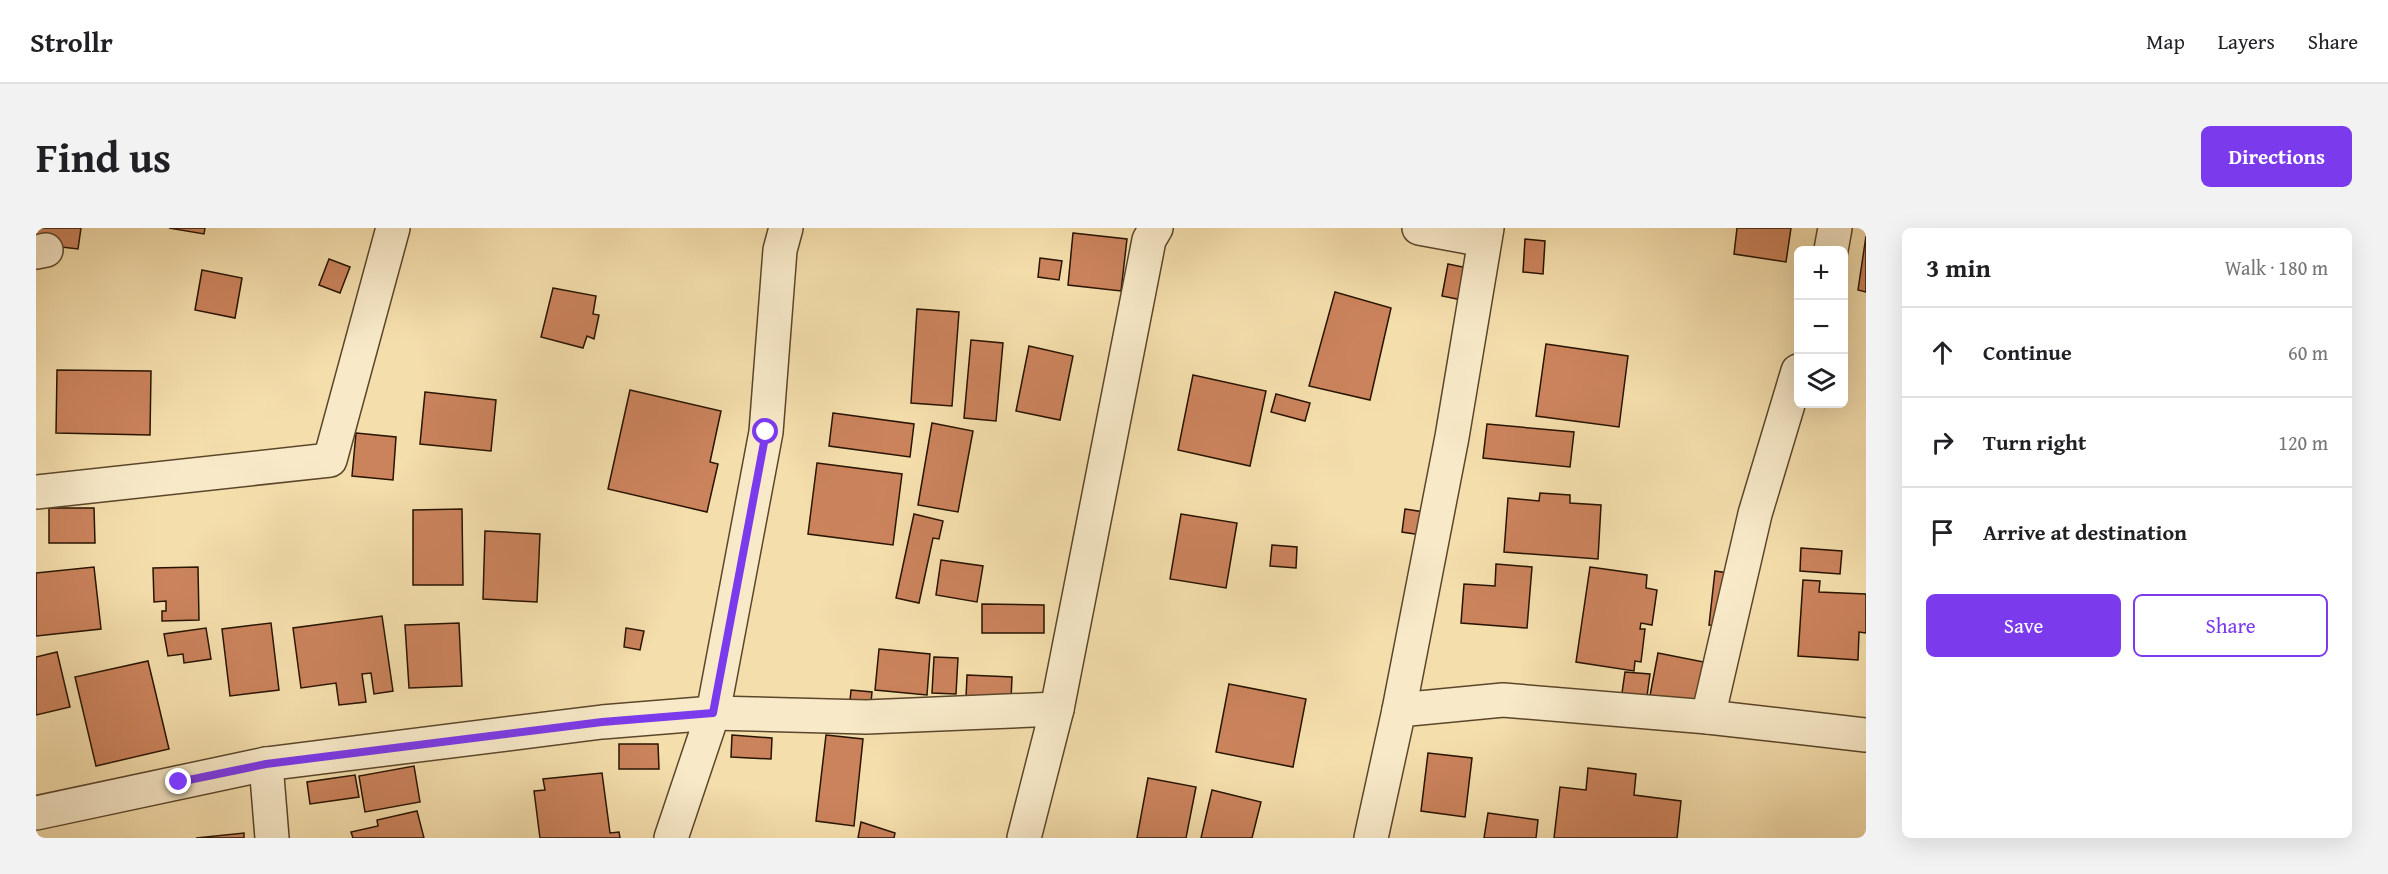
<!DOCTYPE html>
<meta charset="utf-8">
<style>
:root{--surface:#fff;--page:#f2f2f2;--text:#202124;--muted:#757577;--line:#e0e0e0;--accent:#7c3aed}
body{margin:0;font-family:"Gentium Book Plus",serif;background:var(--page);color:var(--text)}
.controls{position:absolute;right:18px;top:18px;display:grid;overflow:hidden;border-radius:9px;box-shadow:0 6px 24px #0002}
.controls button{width:54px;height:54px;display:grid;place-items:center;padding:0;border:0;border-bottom:2px solid var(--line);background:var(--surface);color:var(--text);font:30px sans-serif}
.stop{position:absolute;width:18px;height:18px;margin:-14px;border:4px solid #7c3aed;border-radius:50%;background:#fff}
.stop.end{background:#7c3aed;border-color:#fff;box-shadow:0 2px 6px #0008}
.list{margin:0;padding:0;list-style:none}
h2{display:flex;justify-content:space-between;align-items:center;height:78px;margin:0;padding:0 24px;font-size:26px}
h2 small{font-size:20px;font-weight:400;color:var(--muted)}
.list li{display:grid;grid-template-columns:39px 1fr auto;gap:18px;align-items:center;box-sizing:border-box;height:90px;padding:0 24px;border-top:2px solid var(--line)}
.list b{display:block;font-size:22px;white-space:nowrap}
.list em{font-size:20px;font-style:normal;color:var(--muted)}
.actions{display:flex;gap:12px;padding:18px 24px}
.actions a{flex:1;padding:14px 0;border:2px solid var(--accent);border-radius:9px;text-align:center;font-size:21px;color:var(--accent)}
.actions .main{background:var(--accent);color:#fff}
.icon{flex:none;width:33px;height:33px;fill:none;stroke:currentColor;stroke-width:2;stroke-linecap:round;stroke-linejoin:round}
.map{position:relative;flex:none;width:1830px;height:610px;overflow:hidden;border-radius:9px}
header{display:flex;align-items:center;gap:36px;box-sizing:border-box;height:84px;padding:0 30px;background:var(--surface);border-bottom:2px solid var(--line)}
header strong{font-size:28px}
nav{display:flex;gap:33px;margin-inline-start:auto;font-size:21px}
.intro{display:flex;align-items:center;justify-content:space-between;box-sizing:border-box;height:144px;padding:0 36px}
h1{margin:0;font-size:42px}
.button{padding:15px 27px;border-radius:9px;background:var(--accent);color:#fff;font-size:21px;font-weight:700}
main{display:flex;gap:36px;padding:0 36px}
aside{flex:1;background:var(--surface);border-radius:9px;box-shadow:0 6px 24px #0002}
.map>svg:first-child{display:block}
.building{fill:#cb835c;stroke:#281400;stroke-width:1.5}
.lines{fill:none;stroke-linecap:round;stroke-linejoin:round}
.minor-casing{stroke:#5b462b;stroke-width:36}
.minor{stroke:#f8eac9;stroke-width:33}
.route{stroke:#7c3aed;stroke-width:8}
</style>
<header>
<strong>Strollr</strong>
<nav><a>Map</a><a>Layers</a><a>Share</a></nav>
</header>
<div class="intro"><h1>Find us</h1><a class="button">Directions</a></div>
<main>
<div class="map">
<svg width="1830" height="610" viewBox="0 0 1830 610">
<rect width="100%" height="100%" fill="#f4deac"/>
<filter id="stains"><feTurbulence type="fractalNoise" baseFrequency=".00333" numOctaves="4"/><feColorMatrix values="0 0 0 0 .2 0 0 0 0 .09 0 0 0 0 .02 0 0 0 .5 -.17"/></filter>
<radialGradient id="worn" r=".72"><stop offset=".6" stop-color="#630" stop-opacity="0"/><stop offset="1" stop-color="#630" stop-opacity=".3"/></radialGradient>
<!-- building -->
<g class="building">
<polygon points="0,0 45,0 42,21 0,16"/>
<polygon points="133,0 169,0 168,6"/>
<polygon points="1701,0 1755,0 1750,34 1698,26"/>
<polygon points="1037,5 1091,11 1085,63 1032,57"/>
<polygon points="1830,8 1830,64 1822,62"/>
<polygon points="1489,11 1509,13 1507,46 1487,44"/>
<polygon points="1004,30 1026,33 1023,52 1002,49"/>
<polygon points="293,31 314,39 304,65 283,57"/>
<polygon points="1412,36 1432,40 1426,72 1406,68"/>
<polygon points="166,42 206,50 199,90 159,82"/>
<polygon points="517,60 560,68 557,86 563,87 558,111 551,108 547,120 505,109"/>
<polygon points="1299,64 1355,80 1334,172 1273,158"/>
<polygon points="881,81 923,84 916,178 875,175"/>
<polygon points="935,112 967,115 960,193 928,190"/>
<polygon points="1510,116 1592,128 1583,199 1500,188"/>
<polygon points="993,118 1037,128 1024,192 980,183"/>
<polygon points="21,142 115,143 114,207 20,205"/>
<polygon points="1157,147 1230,163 1214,238 1142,222"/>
<polygon points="594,162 685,183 674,234 682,236 671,284 572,261"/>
<polygon points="389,164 460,172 455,223 384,216"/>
<polygon points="1240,166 1274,175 1269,193 1235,184"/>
<polygon points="797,185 878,196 874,229 793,218"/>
<polygon points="896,195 937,203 922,284 882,277"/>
<polygon points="1451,196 1538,204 1534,239 1447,230"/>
<polygon points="320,205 360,209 357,252 316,248"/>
<polygon points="781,235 866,246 857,317 772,306"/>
<polygon points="1504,265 1534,267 1534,275 1565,277 1562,331 1468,324 1472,270 1503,273"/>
<polygon points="13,280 58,280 59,315 13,315"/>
<polygon points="426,281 427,357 377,357 377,282"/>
<polygon points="1369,281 1388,284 1385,307 1366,304"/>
<polygon points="878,286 907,293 903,311 897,310 883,375 860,370"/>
<polygon points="1145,286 1201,295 1190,360 1134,351"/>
<polygon points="449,303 504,306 501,374 447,371"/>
<polygon points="1236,317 1261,319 1260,340 1234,338"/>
<polygon points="1765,320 1806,323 1804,346 1764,343"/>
<polygon points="905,332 947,338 941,374 900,367"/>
<polygon points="1460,336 1496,339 1491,400 1425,395 1428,356 1459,358"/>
<polygon points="58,339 65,401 0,408 0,345"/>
<polygon points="162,339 163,392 126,393 126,383 130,383 130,373 118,374 117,340"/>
<polygon points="1554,339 1611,347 1610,360 1621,362 1616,397 1605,395 1604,401 1609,401 1605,434 1599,433 1598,443 1540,434"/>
<polygon points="1679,343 1692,345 1686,398 1673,397"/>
<polygon points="1767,352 1784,353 1783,364 1830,366 1830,405 1823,404 1822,432 1762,428"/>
<polygon points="946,376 1008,377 1008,405 946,405"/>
<polygon points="346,388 357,463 338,466 335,445 326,446 330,474 303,477 300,455 265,460 257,400"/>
<polygon points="235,395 243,462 194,468 186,401"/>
<polygon points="423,395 426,458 373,460 369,397"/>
<polygon points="170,400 175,431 148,435 147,426 132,428 128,406"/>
<polygon points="590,400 608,403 604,422 588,419"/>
<polygon points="843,421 894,426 891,467 839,462"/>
<polygon points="21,424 34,479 0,487 0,429"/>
<polygon points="1622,425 1678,436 1669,484 1613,473"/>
<polygon points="898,429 922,430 920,466 896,465"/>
<polygon points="112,433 133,521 60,538 39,449"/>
<polygon points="1589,444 1614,446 1611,468 1586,465"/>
<polygon points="931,447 976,449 975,472 930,470"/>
<polygon points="1193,456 1270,471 1257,539 1180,524"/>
<polygon points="815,462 836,464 835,475 814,473"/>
<polygon points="696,507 736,510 735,531 695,529"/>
<polygon points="790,507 827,511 818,598 780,593"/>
<polygon points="583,516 622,516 623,541 583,541"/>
<polygon points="1392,525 1436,530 1429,589 1385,583"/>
<polygon points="378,538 384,574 329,584 323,548"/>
<polygon points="1552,540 1600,546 1598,567 1645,573 1641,610 1518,610 1524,559 1550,562"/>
<polygon points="566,545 574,605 583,604 584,610 504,610 498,563 509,562 507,551"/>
<polygon points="319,547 323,569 274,576 271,554"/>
<polygon points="1112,550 1160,559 1150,610 1101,610"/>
<polygon points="1176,562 1225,574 1216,610 1165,610"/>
<polygon points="381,583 388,610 317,610 315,604 342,598 341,592"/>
<polygon points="1452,585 1502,592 1500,610 1448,610"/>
<polygon points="825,594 859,605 858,610 822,610"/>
<polygon points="208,605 208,610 160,610"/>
</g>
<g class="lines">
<defs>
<g id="minor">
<polyline points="1383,0 1448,12"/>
<polyline points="1795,22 1799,0"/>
<polyline points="0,24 10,22"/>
<polyline points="0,264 294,232 357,0"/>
<polyline points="1363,482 1416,209 1451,0"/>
<polyline points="1672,489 1830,507"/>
<polyline points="230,536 236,610"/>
<polyline points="0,585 230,536 566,494 677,485 830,489 1021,481"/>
<polyline points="635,610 677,485 730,204 744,22 750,0"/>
<polyline points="988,610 1021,481 1113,12 1120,0"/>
<polyline points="1335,610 1363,482 1467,472 1672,489 1719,286 1762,143"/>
</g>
</defs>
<!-- minor casing -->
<use href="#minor" class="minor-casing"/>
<!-- minor -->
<use href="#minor" class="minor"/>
</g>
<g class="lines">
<!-- route -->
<polyline class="route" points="143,554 230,536 566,494 677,485 730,204"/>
</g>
<rect width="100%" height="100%" filter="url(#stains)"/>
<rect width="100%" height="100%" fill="url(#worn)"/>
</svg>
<div class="controls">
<button>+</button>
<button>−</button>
<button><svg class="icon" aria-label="layers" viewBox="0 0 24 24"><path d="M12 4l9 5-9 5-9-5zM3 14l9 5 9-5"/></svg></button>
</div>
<div class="stop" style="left:730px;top:204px"></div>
<div class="stop end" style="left:143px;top:554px"></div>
</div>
<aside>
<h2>3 min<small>Walk · 180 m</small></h2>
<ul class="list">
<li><svg class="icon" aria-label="ahead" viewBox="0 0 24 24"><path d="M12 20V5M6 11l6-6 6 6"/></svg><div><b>Continue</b></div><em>60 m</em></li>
<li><svg class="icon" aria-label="right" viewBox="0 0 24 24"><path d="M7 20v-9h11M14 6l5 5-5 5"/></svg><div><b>Turn right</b></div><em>120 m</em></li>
<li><svg class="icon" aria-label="arrive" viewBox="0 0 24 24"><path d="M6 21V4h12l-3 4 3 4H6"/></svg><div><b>Arrive at destination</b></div></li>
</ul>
<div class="actions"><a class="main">Save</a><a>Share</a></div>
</aside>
</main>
